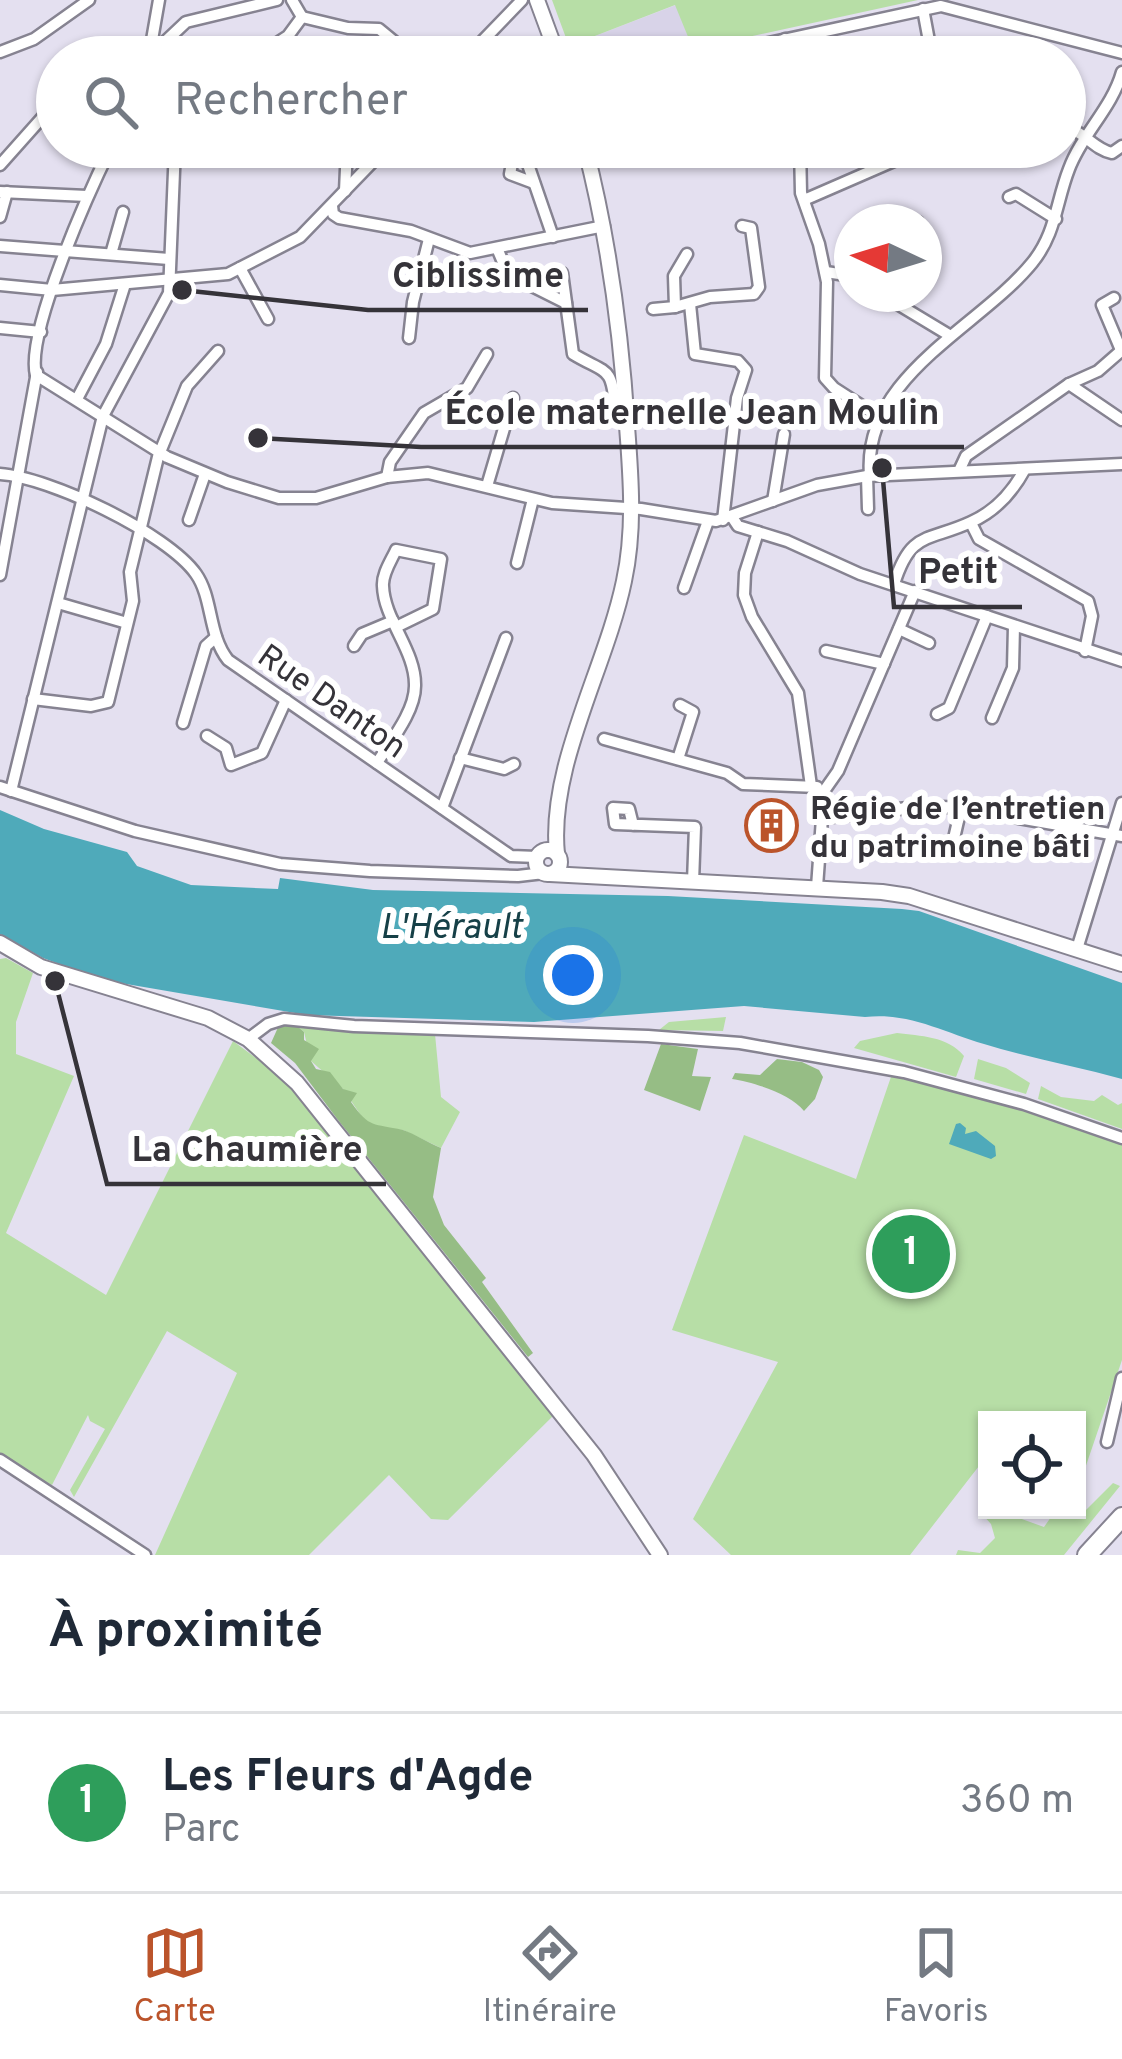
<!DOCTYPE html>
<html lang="fr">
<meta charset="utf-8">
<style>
:root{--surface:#fff;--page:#f2f2f3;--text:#1f2937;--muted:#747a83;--line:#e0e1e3;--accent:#bb542b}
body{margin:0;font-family:Overpass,sans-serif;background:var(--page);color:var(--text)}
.controls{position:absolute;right:36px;bottom:36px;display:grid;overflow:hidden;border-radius:0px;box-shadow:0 3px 9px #0004}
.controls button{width:108px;height:108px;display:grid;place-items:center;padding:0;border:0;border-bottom:3px solid var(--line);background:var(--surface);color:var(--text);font:60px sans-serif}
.compass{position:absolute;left:834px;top:204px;width:108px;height:108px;border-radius:50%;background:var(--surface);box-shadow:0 3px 9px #0004;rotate:274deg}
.you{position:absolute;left:573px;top:975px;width:42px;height:42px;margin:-30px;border:9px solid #fff;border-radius:50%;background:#1a73e8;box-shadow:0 0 0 18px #1a73e833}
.badge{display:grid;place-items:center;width:78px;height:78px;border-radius:50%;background:var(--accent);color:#fff;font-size:39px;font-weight:700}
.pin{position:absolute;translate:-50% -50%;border:6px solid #fff;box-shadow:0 3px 12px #0006}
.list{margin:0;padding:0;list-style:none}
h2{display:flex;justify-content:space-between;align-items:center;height:156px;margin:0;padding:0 48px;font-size:51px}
h2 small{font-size:39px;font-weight:400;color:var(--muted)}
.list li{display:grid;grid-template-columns:78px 1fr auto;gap:36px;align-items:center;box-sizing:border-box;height:180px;padding:0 48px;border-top:3px solid var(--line)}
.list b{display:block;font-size:45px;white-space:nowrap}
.list p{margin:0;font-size:39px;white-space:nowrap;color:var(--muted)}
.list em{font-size:39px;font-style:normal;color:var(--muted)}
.icon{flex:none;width:66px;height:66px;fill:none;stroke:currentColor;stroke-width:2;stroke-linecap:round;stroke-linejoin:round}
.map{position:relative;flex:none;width:1122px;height:1555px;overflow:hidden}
.search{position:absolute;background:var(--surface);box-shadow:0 3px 9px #0004;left:36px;right:36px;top:36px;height:132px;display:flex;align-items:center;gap:30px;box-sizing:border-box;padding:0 42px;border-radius:66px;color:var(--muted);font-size:45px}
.sheet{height:336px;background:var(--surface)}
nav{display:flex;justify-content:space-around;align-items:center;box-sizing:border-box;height:168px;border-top:3px solid var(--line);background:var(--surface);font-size:33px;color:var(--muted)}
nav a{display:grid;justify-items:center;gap:6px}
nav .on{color:var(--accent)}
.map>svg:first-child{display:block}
.built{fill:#d8d3e8}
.green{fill:#b7dea6}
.forest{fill:#96bd85}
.water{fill:#4faaba}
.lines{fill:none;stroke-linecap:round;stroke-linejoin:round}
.street-casing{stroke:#868391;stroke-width:15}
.secondary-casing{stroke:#868391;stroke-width:18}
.highway-casing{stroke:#868391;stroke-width:22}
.street{stroke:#fff;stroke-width:10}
.secondary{stroke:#fff;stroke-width:14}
.highway{stroke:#fff;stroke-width:18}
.labels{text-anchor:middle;stroke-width:12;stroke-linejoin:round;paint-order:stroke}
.street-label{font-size:33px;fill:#353339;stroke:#fff}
.poi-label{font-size:33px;font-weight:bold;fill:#353339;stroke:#fff;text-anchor:start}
.water-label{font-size:36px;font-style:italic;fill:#164047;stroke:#fff}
.leader{fill:none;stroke:#353339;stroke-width:4.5}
.callout-dot{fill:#353339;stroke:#fff;stroke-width:4.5}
.callout-label{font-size:36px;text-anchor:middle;font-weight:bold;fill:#353339;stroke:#fff;stroke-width:12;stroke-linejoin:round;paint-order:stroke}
</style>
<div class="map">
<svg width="1122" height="1555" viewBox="0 0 1122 1555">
<rect width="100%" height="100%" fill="#e4e0f0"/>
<!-- built -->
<polygon class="built" points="676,5 693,49 656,57 573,57 569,46"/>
<!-- green -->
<g class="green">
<polygon points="552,0 918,0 693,49 675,5 569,46"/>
<polygon points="6,958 33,973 16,1022 16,1054 74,1076 6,1233 106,1295 233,1041 286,1080 554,1415 448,1520 431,1519 389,1475 309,1555 155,1555 237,1373 167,1331 74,1497 70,1490 105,1429 90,1421 88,1415 52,1485 0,1457 0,959"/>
<polygon points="726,1017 723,1031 659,1030 669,1022"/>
<polygon points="297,1026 435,1034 441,1097 460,1112 441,1148 403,1130 380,1129 364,1120 343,1089 311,1061 304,1032"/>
<path d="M 897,1033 C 920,1036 948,1036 964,1056 L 956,1077 L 854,1048 L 860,1041 Z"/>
<polygon points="978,1059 1006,1068 1030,1083 1026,1094 974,1079"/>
<polygon points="893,1071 1030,1108 1122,1144 1122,1360 1077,1492 1077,1420 987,1420 987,1469 979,1466 910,1555 731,1555 693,1519 778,1362 672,1330 744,1135 856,1179"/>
<polygon points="1041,1086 1061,1097 1094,1101 1102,1095 1118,1105 1122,1103 1122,1129 1038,1099"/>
<polygon points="1113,1483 1120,1486 1064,1555 956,1555 958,1550 980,1553 995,1538 991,1524 981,1513 984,1504 987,1510 1023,1510 1019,1518 1044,1527 1056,1510 1076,1510 1079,1517"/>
</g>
<!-- forest -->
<g class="forest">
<path d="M 280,1023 L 297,1026 L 304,1032 L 304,1040 L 319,1049 L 311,1061 L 316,1069 L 330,1072 L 343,1089 L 357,1093 L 351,1102 C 370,1129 373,1123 403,1130 C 415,1134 429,1143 441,1148 L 433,1197 L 444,1225 L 486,1278 L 482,1282 L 533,1353 L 528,1357 L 338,1120 L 295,1063 L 271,1043 Z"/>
<polygon points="661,1044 698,1049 692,1076 711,1077 700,1111 644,1090"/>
<path d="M 777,1059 L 802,1062 L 819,1070 L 823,1077 L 815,1099 L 804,1111 C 791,1094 753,1082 732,1079 L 735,1073 L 760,1075 Z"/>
</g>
<!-- water -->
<g class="water">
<path d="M 0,810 L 44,829 L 127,852 L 137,866 L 191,885 L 278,889 L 280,878 L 373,890 L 668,896 L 902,909 L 919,911 L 1122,983 L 1122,1079 C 1076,1066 1029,1058 984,1044 C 943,1032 909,1012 865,1017 L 744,1006 L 534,1022 L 307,1015 L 103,980 L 43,958 L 0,934 Z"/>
<polygon points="960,1123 966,1128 965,1134 976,1131 995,1146 996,1156 991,1159 949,1144 956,1124"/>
</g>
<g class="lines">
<defs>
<g id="street">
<polyline points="292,0 302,17"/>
<polyline points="923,9 932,57"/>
<polyline points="302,17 348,28 379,29 413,57"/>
<polyline points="785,39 789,57"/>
<polyline points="0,52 34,39 89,0"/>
<polyline points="150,56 186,22 277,0"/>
<polyline points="149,57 159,0"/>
<polyline points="256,57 288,36 302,17"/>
<polyline points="467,57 522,0"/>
<polyline points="704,57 941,6 1122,53"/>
<path d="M 1065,126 C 1083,131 1095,150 1112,153 L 1122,146"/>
<polyline points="515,147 510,174 534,183"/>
<polyline points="522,147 553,237"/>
<polyline points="800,147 801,193 819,244 827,282 825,378 834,388 879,417"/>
<polyline points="0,165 57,101"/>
<polyline points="345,191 347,147"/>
<polyline points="0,192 87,196"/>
<polyline points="1009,197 1016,194 1056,219"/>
<polyline points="804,200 926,147"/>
<polyline points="332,206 333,214 339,218 411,231 470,253 604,226"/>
<polyline points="0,217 7,192"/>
<polyline points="915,222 918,222"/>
<polyline points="924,236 924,237"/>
<polyline points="0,246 169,259"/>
<polyline points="497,248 508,274 566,303"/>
<polyline points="111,254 123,212"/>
<polyline points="240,268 268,319"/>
<polyline points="826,272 852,276"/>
<path d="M 562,273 L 573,354 C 606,374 612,365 615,407"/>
<polyline points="0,285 52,290 228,274 300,237 387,147"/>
<polyline points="881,294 949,335"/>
<polyline points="1114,298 1102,305 1121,350"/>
<polyline points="690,304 695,354 738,361 746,370 737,398 723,520"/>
<polyline points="675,307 674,276 687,254"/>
<polyline points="653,309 675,307 710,297 754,294 759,287 751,228 742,226"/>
<polyline points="0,328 41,332"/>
<polyline points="409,338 413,302 429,239"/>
<polyline points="36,375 167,457 227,482 279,498 316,498 387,477 428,473 552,503 641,509 716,521 817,485 867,476 1122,464"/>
<path d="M 36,375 C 25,333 90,190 111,147"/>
<polyline points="1069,384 1122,420"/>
<polyline points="77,399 106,344 125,284"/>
<polyline points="959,471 966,456 1069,384 1098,371 1122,350"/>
<path d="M 0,474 C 49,477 167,533 196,574 C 213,598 208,635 228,660 L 511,856 L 537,857"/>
<path d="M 870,475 C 862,376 979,328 1032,263 C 1056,234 1056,202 1069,169 C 1082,134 1112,108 1122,72"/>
<polyline points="867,476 868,509"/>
<polyline points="387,477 390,462 424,413 467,388 487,354"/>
<polyline points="487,486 513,398"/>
<polyline points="773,501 784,434"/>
<polyline points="732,517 738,526 787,541 860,574 1122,661"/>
<polyline points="189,520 205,474"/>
<polyline points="971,523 979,539 1088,601 1092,616 1085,651"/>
<polyline points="758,532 745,573 744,595 752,617 798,693 811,786"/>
<polyline points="517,563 533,499"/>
<polyline points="0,575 37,372"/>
<path d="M 894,584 C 911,530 928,542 971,522 C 996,511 1012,493 1025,469"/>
<polyline points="684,588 708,521"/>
<polyline points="58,603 127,623"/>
<polyline points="899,629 929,643"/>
<polyline points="354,646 362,634 393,621"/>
<polyline points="826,651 884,664"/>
<polyline points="33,699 91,706 108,702 133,601 130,572 158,457 187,386 218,351"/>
<polyline points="937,714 949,708 987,616"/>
<polyline points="992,718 1013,668 1014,626"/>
<polyline points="183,723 206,646 216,637"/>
<polyline points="207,736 226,748 231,765 262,753 286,700"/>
<polyline points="604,739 727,773 743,784 817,787"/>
<polyline points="460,758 504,769 514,764"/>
<polyline points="678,759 693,712 680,705"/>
<path d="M 377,763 C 390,742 415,712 415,686 C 416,651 384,620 383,586 C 382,574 391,561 396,550 L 441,559 L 433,609 L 396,627"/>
<polyline points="0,787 135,831 280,864 370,871 518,876 544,873"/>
<polyline points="11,791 103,416 169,293 175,147"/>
<polyline points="442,808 506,638"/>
<polyline points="823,818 924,806 961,808 1122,836"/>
<polyline points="633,825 629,809 613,808 615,824 695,827 693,882"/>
<polyline points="925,842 952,847 961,808"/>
<polyline points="817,887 824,791 838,771 915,591"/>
<polyline points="1077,949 1122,803"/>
<polyline points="248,1039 268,1024 284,1019 354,1026 648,1036 740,1043 904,1072 1024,1104 1122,1138"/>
<polyline points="1107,1442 1122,1378"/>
<polyline points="0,1460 145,1555"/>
</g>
<g id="secondary">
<polyline points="537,0 558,57"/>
<circle cx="548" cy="862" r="12"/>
<path d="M 557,854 C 548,766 606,668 624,581 C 635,530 631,478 627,426 C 621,331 609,240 585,147"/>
<polyline points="550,874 882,892 909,896 1122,964"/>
<polyline points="0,943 41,967 208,1018 248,1039 297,1083 594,1455 660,1555"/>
</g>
<polyline id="highway" points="1087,1555 1122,1517"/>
</defs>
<!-- street casing -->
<use href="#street" class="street-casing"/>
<!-- secondary casing -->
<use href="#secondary" class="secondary-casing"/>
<!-- highway casing -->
<use href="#highway" class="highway-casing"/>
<!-- street -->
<use href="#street" class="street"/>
<!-- secondary -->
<use href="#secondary" class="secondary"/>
<!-- highway -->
<use href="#highway" class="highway"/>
</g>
<!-- icons -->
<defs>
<symbol id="building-ring" viewBox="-11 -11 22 22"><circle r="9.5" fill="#fff" stroke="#bb542b" stroke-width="1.5"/><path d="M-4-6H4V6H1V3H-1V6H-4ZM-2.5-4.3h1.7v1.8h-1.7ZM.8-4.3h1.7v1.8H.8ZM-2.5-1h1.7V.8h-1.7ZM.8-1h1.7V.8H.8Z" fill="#bb542b"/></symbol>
</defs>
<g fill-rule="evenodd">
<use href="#building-ring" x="742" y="796" width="59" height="59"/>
</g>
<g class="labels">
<!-- street labels -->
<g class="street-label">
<text transform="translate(333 700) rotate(35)" y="12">Rue Danton</text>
</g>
<!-- poi labels -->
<g class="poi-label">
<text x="810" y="819">Régie de l’entretien<tspan x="810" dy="38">du patrimoine bâti</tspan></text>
</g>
<!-- water labels -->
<g class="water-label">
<text x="451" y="938">L'Hérault</text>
</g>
</g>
<!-- callouts -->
<path class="leader" d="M182 290L368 310H588M258 438L421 447H964M882 468L894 607H1022M55 981L107 1184H386"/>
<g class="callout-dot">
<circle cx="182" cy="290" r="12"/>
<circle cx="258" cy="438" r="12"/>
<circle cx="882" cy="468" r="12"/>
<circle cx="55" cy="981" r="12"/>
</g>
<g class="callout-label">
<text x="478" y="287">Ciblissime</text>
<text x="692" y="424">École maternelle Jean Moulin</text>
<text x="958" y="583">Petit</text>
<text x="247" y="1161">La Chaumière</text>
</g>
</svg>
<div class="controls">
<button><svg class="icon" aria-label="locate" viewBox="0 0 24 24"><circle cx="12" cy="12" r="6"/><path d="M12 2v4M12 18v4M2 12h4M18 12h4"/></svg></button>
</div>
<svg class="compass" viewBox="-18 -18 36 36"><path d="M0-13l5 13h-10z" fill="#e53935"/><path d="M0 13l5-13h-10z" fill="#747a83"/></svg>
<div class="you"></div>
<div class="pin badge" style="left:911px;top:1254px;background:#2e9e5b">1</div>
<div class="search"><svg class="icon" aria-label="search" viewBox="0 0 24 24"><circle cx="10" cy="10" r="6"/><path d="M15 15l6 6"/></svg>Rechercher</div>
</div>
<section class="sheet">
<h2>À proximité<small></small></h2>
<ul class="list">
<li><span class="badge" style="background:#2e9e5b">1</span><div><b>Les Fleurs d'Agde</b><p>Parc</p></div><em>360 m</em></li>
</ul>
</section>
<nav>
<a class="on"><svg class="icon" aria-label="map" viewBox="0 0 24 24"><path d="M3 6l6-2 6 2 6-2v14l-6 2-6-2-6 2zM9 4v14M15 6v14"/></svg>Carte</a>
<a><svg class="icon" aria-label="directions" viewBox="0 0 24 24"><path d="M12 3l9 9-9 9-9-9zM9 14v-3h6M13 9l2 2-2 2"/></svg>Itinéraire</a>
<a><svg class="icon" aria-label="saved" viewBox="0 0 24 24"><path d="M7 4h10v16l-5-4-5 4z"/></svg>Favoris</a>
</nav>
